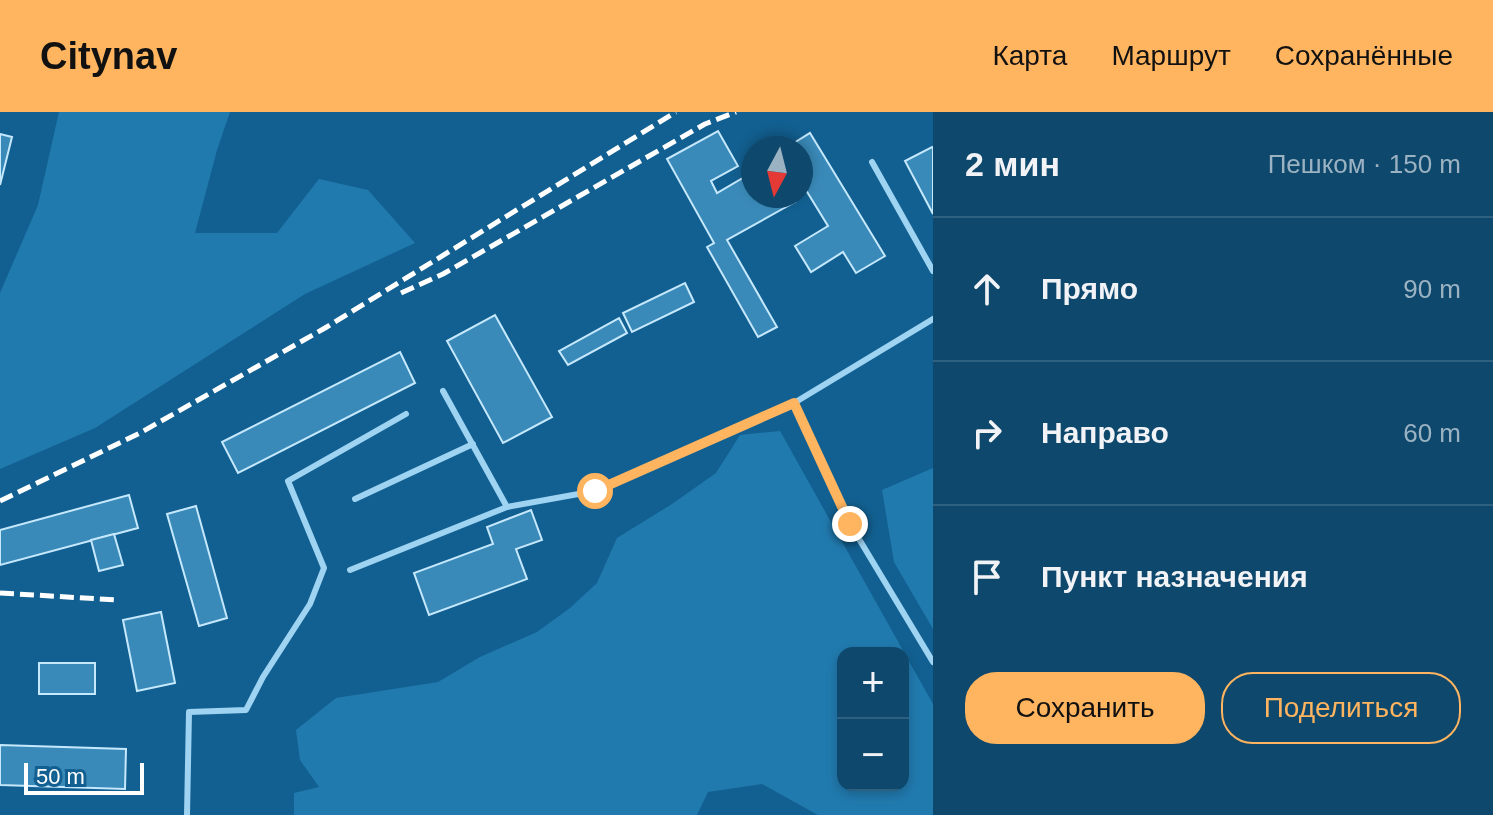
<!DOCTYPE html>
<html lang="ru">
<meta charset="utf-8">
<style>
:root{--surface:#0e486d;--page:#174f72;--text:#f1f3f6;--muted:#9bb2c2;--line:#2e6080;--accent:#ffb45f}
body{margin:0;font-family:Helvetica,sans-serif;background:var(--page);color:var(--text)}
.controls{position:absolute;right:24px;bottom:24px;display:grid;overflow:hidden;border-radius:16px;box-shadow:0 4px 12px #0003}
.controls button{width:72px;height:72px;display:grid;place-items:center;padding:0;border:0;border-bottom:2px solid var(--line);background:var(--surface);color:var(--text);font:40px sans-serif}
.compass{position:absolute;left:741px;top:24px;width:72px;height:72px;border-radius:50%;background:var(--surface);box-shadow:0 4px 12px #0003;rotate:187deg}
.scale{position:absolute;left:24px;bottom:20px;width:120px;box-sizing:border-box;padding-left:8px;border:4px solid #fff;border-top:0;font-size:22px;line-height:28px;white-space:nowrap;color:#fff;-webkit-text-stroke:6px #126091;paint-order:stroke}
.stop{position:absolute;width:24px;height:24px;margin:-18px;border:6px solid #ffb45f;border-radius:50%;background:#fff}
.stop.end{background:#ffb45f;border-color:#fff;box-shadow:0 2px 8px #0008}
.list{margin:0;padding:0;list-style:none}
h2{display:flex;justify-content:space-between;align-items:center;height:104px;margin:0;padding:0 32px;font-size:34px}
h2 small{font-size:26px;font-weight:400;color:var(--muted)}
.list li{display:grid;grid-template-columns:52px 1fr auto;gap:24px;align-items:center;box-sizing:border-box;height:144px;padding:0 32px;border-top:2px solid var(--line)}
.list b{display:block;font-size:30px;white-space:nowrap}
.list em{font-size:26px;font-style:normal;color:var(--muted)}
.actions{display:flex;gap:16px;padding:24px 32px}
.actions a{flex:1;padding:18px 0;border:2px solid var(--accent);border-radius:32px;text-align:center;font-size:28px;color:var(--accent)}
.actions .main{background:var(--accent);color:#111}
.icon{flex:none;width:44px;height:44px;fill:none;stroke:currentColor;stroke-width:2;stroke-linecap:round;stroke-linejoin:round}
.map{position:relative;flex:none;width:933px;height:703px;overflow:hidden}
header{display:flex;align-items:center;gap:48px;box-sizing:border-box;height:112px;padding:0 40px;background:var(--accent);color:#111}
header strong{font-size:38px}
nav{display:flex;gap:44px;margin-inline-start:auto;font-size:28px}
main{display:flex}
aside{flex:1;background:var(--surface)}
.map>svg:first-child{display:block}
.green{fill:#217aae;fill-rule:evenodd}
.building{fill:#3a8ab9;stroke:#c5e8fd;stroke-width:2}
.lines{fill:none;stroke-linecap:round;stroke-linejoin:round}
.lane{stroke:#9ed3f2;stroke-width:6}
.rail{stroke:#fff;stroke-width:5;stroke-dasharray:14 6;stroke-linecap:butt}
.route{stroke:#ffb45f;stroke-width:10}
</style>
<header>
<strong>Citynav</strong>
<nav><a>Карта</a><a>Маршрут</a><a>Сохранённые</a></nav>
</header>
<main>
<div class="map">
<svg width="933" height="703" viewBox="0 0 933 703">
<rect width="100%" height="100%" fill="#126091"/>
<!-- green -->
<g class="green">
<polygon points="59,0 230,0 217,38 195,121 277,121 319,67 368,78 415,131 305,182 95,316 0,357 0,181 38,93"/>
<path d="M 780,319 L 933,592 L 933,703 L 818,703 L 762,672 L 708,680 L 697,703 L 294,703 L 294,681 L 319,675 L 300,648 L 296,618 L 336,586 L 438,570 L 480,545 L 537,520 L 570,496 L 597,471 L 617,426 L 672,392 L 716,361 L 740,323 ZM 903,541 L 903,673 L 843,673 L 843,541 Z"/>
<polygon points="933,356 933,517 894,450 882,378"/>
</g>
<!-- building -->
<g class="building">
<polygon points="718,19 738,54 711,69 717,81 753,60 753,84 791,84 795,90 727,128 777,215 758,225 707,135 714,131 667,47"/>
<polygon points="810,21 885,144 856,161 843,140 811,160 795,134 828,114 801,70 801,36 786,36"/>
<polygon points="0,22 12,25 0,73"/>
<polygon points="932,35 933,37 933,102 905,49"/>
<polygon points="685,171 694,190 632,220 623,201"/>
<polygon points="495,203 552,305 503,331 447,229"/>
<polygon points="619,206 627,221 568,253 559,239"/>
<polygon points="400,240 415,271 238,361 222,330"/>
<polygon points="129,383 138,416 0,453 0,418"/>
<polygon points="196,394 227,506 199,514 167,402"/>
<polygon points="531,398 542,428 516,437 527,467 429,503 414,461 493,432 487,415"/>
<polygon points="114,422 123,453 99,459 91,428"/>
<polygon points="161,500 175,571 137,579 123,508"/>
<rect x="39" y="551" width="56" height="31"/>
<polygon points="0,633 126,637 125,677 0,673"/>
</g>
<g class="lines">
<!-- lane -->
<g class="lane">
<polyline points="872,50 933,159"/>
<polyline points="933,207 794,291 850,412 933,550"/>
<polyline points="443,279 507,395 595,379 794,291"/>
<polyline points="355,387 473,332"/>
<polyline points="350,458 507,395"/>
<polyline points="187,703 189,600 246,598 263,565 310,492 324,456 288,369 406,302"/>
</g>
<!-- rail -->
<g class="rail">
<polyline points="401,181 443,162 705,12 736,0"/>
<polyline points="0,389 140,321 325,216 676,0"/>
<polyline points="0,481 118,488"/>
</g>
</g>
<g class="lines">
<!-- route -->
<polyline class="route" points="595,379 794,291 850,412"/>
</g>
</svg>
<div class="controls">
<button>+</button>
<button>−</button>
</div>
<svg class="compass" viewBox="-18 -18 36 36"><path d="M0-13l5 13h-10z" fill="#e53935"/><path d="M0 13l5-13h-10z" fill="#9bb2c2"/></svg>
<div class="scale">50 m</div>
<div class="stop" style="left:595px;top:379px"></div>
<div class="stop end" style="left:850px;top:412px"></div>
</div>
<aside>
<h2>2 мин<small>Пешком · 150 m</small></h2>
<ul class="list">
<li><svg class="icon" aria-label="ahead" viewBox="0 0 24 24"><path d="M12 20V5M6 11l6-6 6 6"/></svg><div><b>Прямо</b></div><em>90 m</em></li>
<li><svg class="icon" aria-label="right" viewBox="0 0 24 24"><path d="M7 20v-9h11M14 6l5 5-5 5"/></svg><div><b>Направо</b></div><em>60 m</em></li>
<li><svg class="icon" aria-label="arrive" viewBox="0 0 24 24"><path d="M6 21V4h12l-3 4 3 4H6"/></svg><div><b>Пункт назначения</b></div></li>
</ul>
<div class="actions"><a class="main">Сохранить</a><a>Поделиться</a></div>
</aside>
</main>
